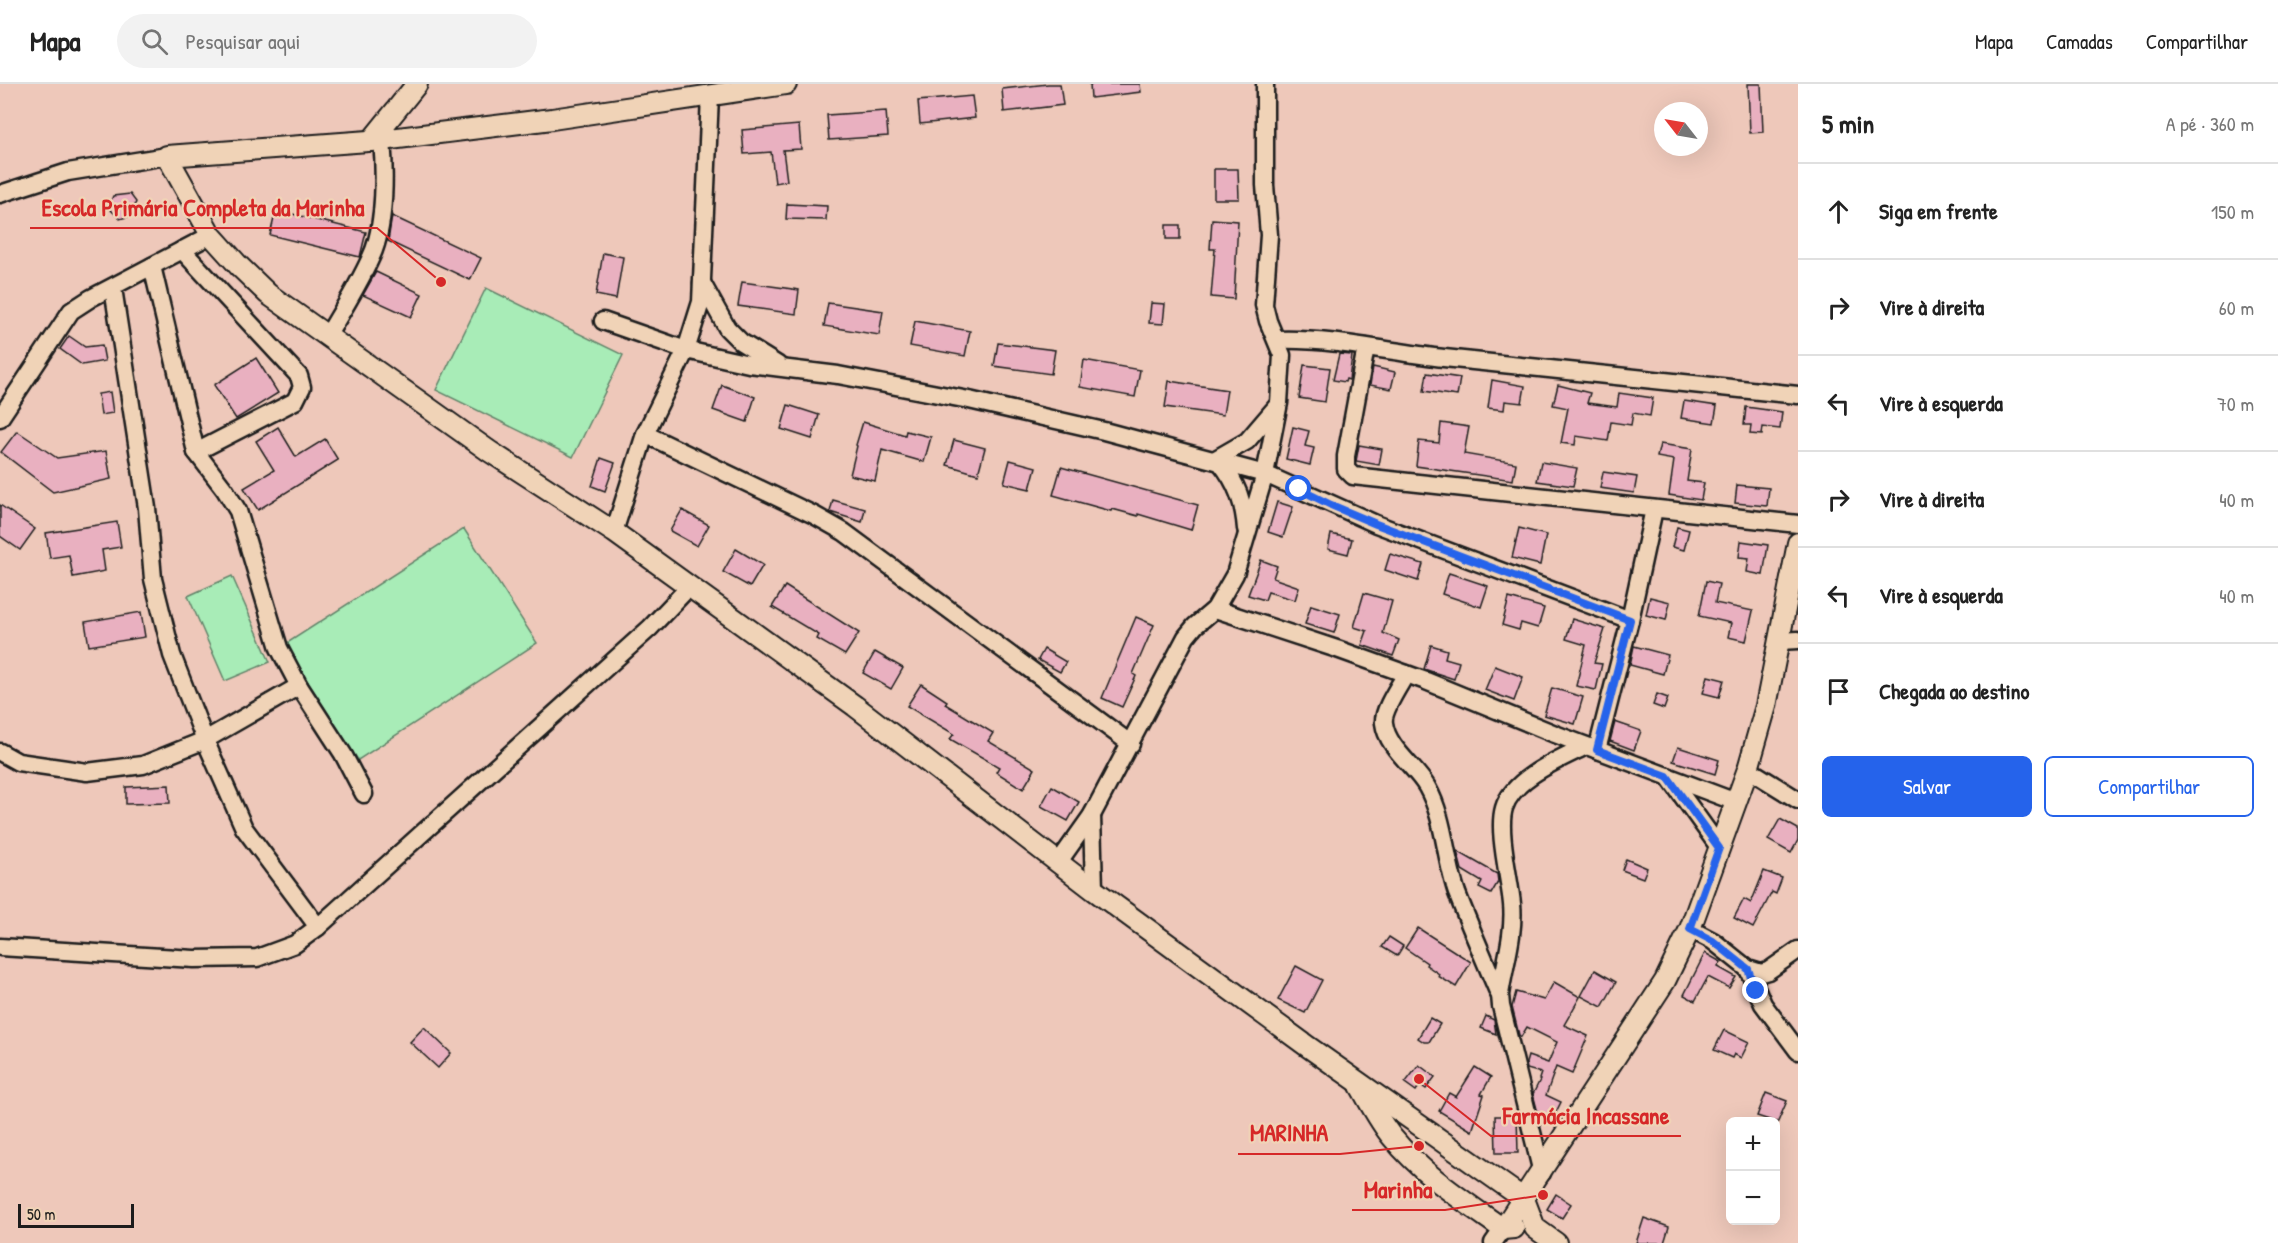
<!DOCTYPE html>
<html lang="pt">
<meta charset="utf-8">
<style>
:root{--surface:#fff;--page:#f2f2f2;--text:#222;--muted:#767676;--line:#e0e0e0;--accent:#2563eb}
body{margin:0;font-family:"Patrick Hand",sans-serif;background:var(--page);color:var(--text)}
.controls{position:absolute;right:18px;bottom:18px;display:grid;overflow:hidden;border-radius:9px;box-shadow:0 6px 24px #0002}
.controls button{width:54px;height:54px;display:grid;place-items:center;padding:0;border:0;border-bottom:2px solid var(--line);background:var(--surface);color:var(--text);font:30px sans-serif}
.compass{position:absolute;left:1654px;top:18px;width:54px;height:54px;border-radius:50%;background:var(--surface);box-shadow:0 6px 24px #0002;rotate:301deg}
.scale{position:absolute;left:18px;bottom:15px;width:116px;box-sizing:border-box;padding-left:6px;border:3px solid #1c1c1c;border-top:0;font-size:16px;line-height:21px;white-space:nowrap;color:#1c1c1c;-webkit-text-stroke:4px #f0d3b7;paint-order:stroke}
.stop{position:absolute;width:18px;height:18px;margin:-14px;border:4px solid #2563eb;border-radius:50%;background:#fff}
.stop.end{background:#2563eb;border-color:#fff;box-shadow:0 2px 6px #0008}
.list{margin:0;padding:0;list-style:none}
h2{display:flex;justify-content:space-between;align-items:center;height:78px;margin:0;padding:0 24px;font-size:26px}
h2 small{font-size:20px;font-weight:400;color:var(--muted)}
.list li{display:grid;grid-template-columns:39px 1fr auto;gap:18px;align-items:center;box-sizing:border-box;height:96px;padding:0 24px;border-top:2px solid var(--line)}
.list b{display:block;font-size:22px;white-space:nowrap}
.list em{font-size:20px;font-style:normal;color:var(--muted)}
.actions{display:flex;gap:12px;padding:18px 24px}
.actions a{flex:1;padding:14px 0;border:2px solid var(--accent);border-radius:9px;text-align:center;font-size:21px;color:var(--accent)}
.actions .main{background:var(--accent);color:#fff}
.icon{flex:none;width:33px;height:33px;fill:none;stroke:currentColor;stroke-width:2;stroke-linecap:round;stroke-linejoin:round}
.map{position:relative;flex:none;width:1798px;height:1159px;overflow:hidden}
header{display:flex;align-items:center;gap:36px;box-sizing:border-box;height:84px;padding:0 30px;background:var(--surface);border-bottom:2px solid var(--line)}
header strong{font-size:28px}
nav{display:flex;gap:33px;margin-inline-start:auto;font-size:21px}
.search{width:420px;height:54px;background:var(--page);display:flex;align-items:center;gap:15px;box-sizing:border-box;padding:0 21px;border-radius:33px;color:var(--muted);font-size:22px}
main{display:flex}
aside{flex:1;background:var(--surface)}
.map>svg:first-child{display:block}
.green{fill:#a8ecb7;stroke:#62846a;stroke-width:1.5}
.building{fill:#e9b0c0;stroke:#1c1c1c;stroke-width:1.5}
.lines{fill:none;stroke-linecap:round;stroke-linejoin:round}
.minor-casing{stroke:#1c1c1c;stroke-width:21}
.tertiary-casing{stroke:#1c1c1c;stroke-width:24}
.minor{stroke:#f0d3b7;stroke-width:16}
.tertiary{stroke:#f0d3b7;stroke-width:20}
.route{stroke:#2563eb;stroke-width:8}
.leader{fill:none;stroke:#d62828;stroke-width:2}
.callout-dot{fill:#d62828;stroke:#f0d3b7;stroke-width:2}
.callout-label{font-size:24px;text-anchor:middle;font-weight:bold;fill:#d62828;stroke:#f0d3b7;stroke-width:4.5;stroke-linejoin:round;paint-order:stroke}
</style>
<header>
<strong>Mapa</strong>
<div class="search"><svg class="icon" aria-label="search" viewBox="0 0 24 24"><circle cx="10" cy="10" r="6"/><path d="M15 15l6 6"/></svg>Pesquisar aqui</div>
<nav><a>Mapa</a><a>Camadas</a><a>Compartilhar</a></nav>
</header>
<main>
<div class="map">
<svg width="1798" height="1159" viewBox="0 0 1798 1159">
<rect width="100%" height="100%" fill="#eec8ba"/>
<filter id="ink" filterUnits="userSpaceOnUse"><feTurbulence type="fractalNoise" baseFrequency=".0167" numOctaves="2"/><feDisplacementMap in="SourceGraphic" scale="12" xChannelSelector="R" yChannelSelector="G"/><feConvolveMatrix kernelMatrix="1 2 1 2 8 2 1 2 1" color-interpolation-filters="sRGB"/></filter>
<g filter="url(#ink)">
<!-- green -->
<g class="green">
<polygon points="486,204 623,271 573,373 436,306"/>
<polygon points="464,445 537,559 358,676 284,561"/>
<polygon points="232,492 270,578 225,597 188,512"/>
</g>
<!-- building -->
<g class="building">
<polygon points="1048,0 1060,0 1063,21 1004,28 1002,5"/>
<polygon points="1090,0 1140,0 1141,8 1091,14"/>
<polygon points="1748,0 1761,0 1763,48 1750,49"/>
<polygon points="972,12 975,34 920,40 918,17"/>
<polygon points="886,27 888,52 829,56 827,31"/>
<polygon points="799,41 801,65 783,66 787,97 775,99 771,68 744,70 742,46"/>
<polygon points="1214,85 1238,85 1239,115 1214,115"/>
<polygon points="130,110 136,118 130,132 120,135 108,123 113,112"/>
<polygon points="787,120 827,122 826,136 786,135"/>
<polygon points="276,126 366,148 360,173 270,151"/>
<polygon points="392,132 481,174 470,196 388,157"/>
<polygon points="1212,135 1238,137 1234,215 1211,213 1215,165 1210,165"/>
<rect x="1166" y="141" width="14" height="14"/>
<polygon points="603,169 623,173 616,215 596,211"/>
<polygon points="376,188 422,210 411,233 363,211"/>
<polygon points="742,198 799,206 796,230 738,222"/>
<polygon points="828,219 883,227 879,251 824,242"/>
<polygon points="1151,219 1165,220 1163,240 1149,239"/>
<polygon points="915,237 970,247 965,272 910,262"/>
<polygon points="69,252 85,263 102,261 105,277 82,281 60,265"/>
<polygon points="998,259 1055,266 1051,290 994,282"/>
<polygon points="1339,270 1352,271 1349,296 1346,295 1345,298 1333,296"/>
<polygon points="256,274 278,309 236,335 214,301"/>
<polygon points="1084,276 1140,286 1135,313 1080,303"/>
<polygon points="1304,281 1330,284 1325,318 1299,314"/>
<polygon points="1373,283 1395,288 1391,305 1370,301"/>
<polygon points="1427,289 1460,294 1457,312 1424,307"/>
<polygon points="1492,296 1525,302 1522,319 1505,317 1504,326 1488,324"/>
<polygon points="1169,297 1227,306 1223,331 1165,323"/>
<polygon points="722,301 755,313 747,338 713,326"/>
<polygon points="1558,301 1590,309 1587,319 1617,323 1619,309 1653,314 1650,332 1633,329 1631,341 1611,338 1608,357 1576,352 1575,361 1561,359 1568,324 1553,321"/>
<polygon points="110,308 113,329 101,331 98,310"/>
<polygon points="1684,317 1717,322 1714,339 1681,334"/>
<polygon points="788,321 819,331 812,355 781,345"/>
<polygon points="1746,323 1782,328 1780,345 1763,343 1762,351 1750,350 1751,341 1744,341"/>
<polygon points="863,338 905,351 906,347 931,353 924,378 882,366 875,397 850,391 857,362 856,361"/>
<polygon points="1441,339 1469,343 1464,370 1516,379 1513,396 1416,382 1419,357 1439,359"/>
<polygon points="278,343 296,373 325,355 338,376 258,426 244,404 274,386 256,357"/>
<polygon points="1293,343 1309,347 1305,362 1314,364 1310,381 1286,375"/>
<polygon points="17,347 57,374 106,367 111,395 53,408 1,368"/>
<polygon points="954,356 985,364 978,390 947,381"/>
<polygon points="1660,360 1692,365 1687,397 1704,399 1701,416 1669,411 1674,376 1657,373"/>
<polygon points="1359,361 1382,365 1379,381 1356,377"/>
<polygon points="601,374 615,379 605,407 592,402"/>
<polygon points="1010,376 1036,383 1030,405 1004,399"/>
<polygon points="1541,378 1577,384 1573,402 1537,397"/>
<polygon points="1061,383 1198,421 1191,446 1138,430 1138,432 1112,425 1111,427 1053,411"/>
<polygon points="1603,388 1637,393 1634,409 1600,404"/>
<polygon points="1737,401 1769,404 1767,422 1735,419"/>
<polygon points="833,416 865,425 862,438 830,428"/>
<polygon points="1277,418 1293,423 1283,453 1268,448"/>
<polygon points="0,421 35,445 20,466 0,452"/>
<polygon points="682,426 709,441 697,462 670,447"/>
<polygon points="117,438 121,463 102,466 105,487 73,493 69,471 50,474 46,449"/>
<polygon points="1677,443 1689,446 1684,466 1672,463"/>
<polygon points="1519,444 1546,451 1540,481 1512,474"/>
<polygon points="1331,450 1352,455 1348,470 1328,465"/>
<polygon points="1741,457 1768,461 1763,491 1747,488 1749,474 1739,473"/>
<polygon points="736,465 763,481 750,503 723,488"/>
<polygon points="1390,470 1423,480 1418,497 1385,486"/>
<polygon points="1261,476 1277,482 1273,494 1299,503 1295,516 1268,508 1265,516 1248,511"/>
<polygon points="1449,489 1488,502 1481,523 1442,510"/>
<polygon points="1706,497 1719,500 1715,519 1753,527 1746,557 1728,553 1731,539 1699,532"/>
<polygon points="785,502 859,549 845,571 817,555 819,551 772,523"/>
<polygon points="1364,509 1392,517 1383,549 1399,556 1393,572 1362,561 1367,547 1354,543"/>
<polygon points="1650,513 1670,518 1666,536 1646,531"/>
<polygon points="1509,514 1544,524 1538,544 1521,539 1519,546 1502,541"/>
<polygon points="1311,521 1340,530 1334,549 1305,540"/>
<polygon points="141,528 145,553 89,562 85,538"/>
<polygon points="1136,533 1154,541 1133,590 1136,592 1122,623 1102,614"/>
<polygon points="1572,535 1605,545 1594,579 1602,580 1596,606 1576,602 1586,561 1566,555"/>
<polygon points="1431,561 1447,566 1445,574 1459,578 1454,595 1424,585"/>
<polygon points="1634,562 1668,571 1663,590 1630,581"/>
<polygon points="1044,565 1066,578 1060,588 1038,576"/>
<polygon points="875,568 903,584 891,605 863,589"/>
<polygon points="1495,582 1523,593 1514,617 1485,606"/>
<polygon points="1708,592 1724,596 1719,613 1703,609"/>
<polygon points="921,600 947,617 945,620 993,649 988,657 1035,685 1023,705 996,688 999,683 950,655 954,650 907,622"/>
<polygon points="1552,604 1583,613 1575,640 1544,631"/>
<polygon points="1657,610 1668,614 1664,625 1653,621"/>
<polygon points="1615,638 1641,647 1634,666 1610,657"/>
<polygon points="1678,663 1719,676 1715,690 1673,677"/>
<polygon points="169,701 170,719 126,720 126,703"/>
<polygon points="1052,702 1079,718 1068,737 1041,722"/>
<polygon points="1780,735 1798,745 1798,756 1791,769 1768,756"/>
<polygon points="1457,767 1497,790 1498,798 1491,810 1479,804 1482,798 1462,786"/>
<polygon points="1626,775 1647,784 1643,794 1622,786"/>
<polygon points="1764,787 1782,794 1776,810 1772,808 1753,844 1734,834 1744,815 1751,819"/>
<polygon points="1418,844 1471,878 1456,903 1438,892 1439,890 1426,881 1427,879 1405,864"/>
<polygon points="1389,853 1403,862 1397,872 1382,863"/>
<polygon points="1705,869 1721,878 1718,883 1736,893 1729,904 1708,893 1695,917 1684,911"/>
<polygon points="1296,882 1322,896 1305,929 1278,916"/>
<polygon points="1595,886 1616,898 1602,923 1581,912"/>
<polygon points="1554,898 1580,913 1564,941 1588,952 1572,990 1556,983 1546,1011 1561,1018 1552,1036 1538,1029 1533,1010 1540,996 1539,995 1541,989 1527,985 1526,979 1528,972 1548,979 1557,958 1527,943 1521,953 1519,951 1512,923 1516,908 1544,916"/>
<polygon points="1486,932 1494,936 1496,950 1481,944"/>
<polygon points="1430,934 1440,940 1429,958 1424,958 1418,954"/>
<polygon points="424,943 451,969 438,984 410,958"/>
<polygon points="1724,946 1749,958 1741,974 1734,970 1732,974 1714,966"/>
<polygon points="1419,981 1435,993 1426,1005 1420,1001 1416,1007 1405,999"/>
<polygon points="1475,983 1491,993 1481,1010 1484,1011 1472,1047 1439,1027 1449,1009 1456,1013"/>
<polygon points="1766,1009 1787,1017 1777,1040 1776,1038 1757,1032"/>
<polygon points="1495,1032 1517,1032 1518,1069 1496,1069"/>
<polygon points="1556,1110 1571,1120 1562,1134 1547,1125"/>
<polygon points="1644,1134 1669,1143 1664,1159 1636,1159"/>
</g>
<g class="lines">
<defs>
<g id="minor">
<polyline points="0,110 68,88 167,72"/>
<polyline points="182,166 299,292 302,303 295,317 196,368"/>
<polyline points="152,182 196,368 225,406 238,427 279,564 299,602 343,670 364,710"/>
<polyline points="702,199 727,244 741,258 778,281"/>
<polyline points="113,204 147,424 153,495 172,571 205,656 244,744 318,843"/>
<polyline points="603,237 686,266 749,280 838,291 969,316 1104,347 1265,390 1376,440 1630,536"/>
<path d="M 328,251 C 344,223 362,196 374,166 C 385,136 385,88 382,56"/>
<path d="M 1277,256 C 1333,254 1389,268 1444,274 C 1562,287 1680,299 1798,311"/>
<polyline points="1366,263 1346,372 1346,385 1353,392 1798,440"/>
<polyline points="0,334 71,227 91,214 211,151"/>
<polyline points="645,350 814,431 844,448 1131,660"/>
<polyline points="1214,376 1247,357 1277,322"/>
<path d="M 1220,378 C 1237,399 1244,419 1246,445"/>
<polyline points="614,448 645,350 686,266 701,218 710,12"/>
<polyline points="1215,525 1337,565 1426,597 1555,650 1736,718"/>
<polyline points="1779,557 1798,556"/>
<path d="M 1406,590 C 1400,601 1382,627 1384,639 C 1387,664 1415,682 1427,703 C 1445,735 1445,775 1457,809 C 1470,843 1485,877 1499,910"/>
<polyline points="1597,666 1630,536 1654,425"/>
<polyline points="0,668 18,678 87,688 143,681 205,656 299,602"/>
<polyline points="1748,685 1798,716"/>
<polyline points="1668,692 1719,763"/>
<polyline points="1092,731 1094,806"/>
<polyline points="1058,779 1092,731 1186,553 1195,542 1215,525 1235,490 1265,390 1279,319 1282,271 1268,237 1264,221 1269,151 1265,101 1265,0"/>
<polyline points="1690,845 1713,857 1748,885 1761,889 1768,887 1798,866"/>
<polyline points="0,863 194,875 257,874 295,860 318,843 650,544 689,503"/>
<polyline points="1748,885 1763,920 1798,967"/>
<path d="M 1542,1089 L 1501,922 L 1500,911 C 1504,882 1515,850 1512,820 C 1510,796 1497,747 1504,724 C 1513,694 1560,675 1586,662"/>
<polyline points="1493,1159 1503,1145"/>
</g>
<g id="tertiary">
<polyline points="786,0 552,35 382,56 167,72 211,151 239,182 268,210 489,367 614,448 855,622 1094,806 1307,962 1524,1115 1535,1144 1556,1159"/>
<polyline points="371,57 417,0"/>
<path d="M 1360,1002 C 1370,1019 1379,1037 1392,1053 C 1423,1091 1464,1117 1503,1145 L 1514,1144"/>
<polyline points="1503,1145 1665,897 1690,845 1748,685 1766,622 1798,459"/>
</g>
</defs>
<!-- minor casing -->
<use href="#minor" class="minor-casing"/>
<!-- tertiary casing -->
<use href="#tertiary" class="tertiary-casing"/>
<!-- minor -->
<use href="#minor" class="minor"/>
<!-- tertiary -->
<use href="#tertiary" class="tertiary"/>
</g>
</g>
<g class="lines" filter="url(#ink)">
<!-- route -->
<polyline class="route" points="1299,405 1331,421 1376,440 1630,536 1597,666 1667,692 1719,764 1690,845 1713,857 1748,885 1756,907"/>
</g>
<!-- callouts -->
<path class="leader" d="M441 198L377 144H30M1419 995L1491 1052H1681M1419 1062L1340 1070H1238M1543 1111L1445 1126H1352"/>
<g class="callout-dot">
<circle cx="441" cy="198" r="6"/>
<circle cx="1419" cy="995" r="6"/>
<circle cx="1419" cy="1062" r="6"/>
<circle cx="1543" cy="1111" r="6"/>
</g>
<g class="callout-label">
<text x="203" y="132">Escola Primária Completa da Marinha</text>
<text x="1586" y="1040">Farmácia Incassane</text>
<text x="1289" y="1057">MARINHA</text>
<text x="1398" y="1114">Marinha</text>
</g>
</svg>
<div class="controls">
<button>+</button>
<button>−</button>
</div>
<svg class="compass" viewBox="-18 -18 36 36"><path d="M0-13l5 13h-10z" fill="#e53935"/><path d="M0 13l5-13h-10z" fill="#767676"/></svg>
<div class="scale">50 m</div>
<div class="stop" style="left:1299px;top:405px"></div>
<div class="stop end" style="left:1756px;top:907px"></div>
</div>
<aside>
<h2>5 min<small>A pé · 360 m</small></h2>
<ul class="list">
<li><svg class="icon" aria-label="ahead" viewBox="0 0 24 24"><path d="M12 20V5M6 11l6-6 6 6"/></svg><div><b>Siga em frente</b></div><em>150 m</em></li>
<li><svg class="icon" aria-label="right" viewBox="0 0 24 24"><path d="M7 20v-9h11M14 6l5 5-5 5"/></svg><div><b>Vire à direita</b></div><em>60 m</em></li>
<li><svg class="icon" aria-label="left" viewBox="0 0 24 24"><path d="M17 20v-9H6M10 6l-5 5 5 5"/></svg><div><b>Vire à esquerda</b></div><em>70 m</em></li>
<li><svg class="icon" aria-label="right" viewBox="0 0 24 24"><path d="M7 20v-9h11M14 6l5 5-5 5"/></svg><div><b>Vire à direita</b></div><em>40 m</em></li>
<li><svg class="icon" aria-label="left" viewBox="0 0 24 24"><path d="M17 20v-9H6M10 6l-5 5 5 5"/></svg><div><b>Vire à esquerda</b></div><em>40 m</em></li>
<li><svg class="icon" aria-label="arrive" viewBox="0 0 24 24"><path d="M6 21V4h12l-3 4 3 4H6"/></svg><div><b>Chegada ao destino</b></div></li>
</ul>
<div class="actions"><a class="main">Salvar</a><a>Compartilhar</a></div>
</aside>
</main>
